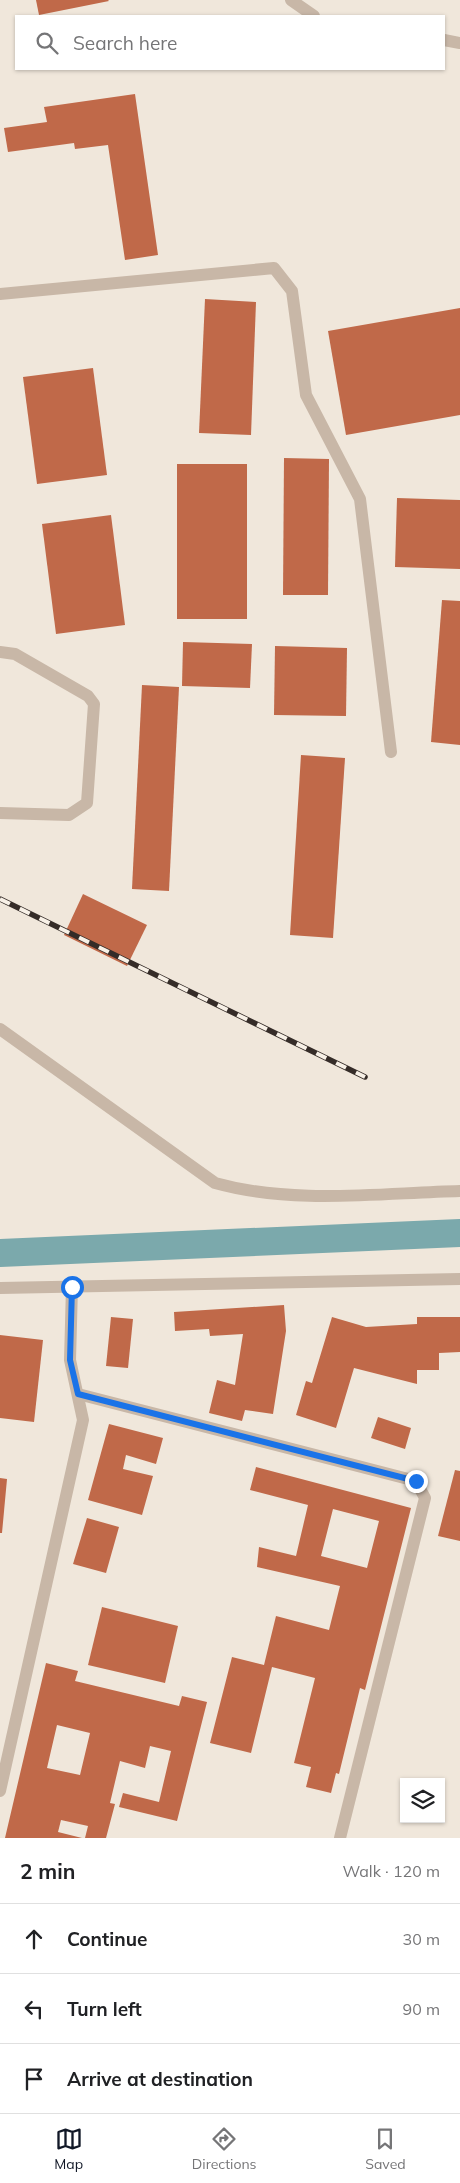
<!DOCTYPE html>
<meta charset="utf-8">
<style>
:root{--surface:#fff;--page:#f6f6f6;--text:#202124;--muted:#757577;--line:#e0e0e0;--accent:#111827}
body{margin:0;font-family:Mulish,sans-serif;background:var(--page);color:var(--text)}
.controls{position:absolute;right:15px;bottom:15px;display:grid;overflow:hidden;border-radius:0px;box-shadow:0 1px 4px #0004}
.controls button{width:45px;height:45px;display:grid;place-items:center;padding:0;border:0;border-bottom:1px solid var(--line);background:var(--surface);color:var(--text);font:25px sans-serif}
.stop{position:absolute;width:15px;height:15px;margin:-11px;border:4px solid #1a73e8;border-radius:50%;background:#fff}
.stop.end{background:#1a73e8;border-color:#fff;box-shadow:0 1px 5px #0008}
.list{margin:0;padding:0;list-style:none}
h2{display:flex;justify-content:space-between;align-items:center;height:65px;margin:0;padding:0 20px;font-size:21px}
h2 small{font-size:16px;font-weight:400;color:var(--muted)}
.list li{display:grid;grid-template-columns:32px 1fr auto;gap:15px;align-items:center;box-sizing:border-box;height:70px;padding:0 20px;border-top:1px solid var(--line)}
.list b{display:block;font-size:19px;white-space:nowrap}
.list em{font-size:16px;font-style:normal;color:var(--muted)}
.icon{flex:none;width:28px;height:28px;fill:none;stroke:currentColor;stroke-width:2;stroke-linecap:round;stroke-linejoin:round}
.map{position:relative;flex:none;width:460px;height:1838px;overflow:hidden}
.search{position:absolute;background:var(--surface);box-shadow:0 1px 4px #0004;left:15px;right:15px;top:15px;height:55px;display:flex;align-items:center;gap:12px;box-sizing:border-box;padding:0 18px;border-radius:0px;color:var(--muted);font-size:19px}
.sheet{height:275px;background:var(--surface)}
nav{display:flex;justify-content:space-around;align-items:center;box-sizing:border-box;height:70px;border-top:1px solid var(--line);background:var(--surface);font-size:14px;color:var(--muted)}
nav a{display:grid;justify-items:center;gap:2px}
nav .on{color:var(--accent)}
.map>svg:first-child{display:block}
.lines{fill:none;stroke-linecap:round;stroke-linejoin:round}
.canal{stroke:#7ba9ac;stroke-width:28}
.building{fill:#c06949;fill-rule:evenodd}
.minor{stroke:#c8b7a7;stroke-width:12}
.rail-casing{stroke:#352c28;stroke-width:5.5}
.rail{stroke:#f8f1e7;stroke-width:4;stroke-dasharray:11;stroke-linecap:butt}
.route{stroke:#1a73e8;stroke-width:6}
</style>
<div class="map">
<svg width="460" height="1838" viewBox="0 0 460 1838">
<rect width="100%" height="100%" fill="#f0e7db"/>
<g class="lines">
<!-- canal -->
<polyline class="canal" points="0,1253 460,1233"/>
</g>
<!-- building -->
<g class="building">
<polygon points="36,0 108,0 109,1 39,15"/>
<polygon points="135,94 158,255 125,260 108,145 75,149 74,143 8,152 4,128 47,122 44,107"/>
<polygon points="205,299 256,302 251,435 199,433"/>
<polygon points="460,308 460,415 346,435 328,331"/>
<polygon points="93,368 107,475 37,484 23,377"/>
<polygon points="284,458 329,459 328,595 283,595"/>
<rect x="177" y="464" width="70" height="155"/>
<polygon points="397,498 460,500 460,569 395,567"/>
<polygon points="111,515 125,625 56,634 42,524"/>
<polygon points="442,600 460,601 460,745 431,742"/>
<polygon points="183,642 252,644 250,688 182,686"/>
<polygon points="275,646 347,648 346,716 274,715"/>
<polygon points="142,685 179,687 169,891 132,889"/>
<polygon points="301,755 345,758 333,938 290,935"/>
<polygon points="83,894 147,925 127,966 64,935"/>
<polygon points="284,1305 286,1331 273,1414 245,1410 242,1421 209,1413 217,1380 235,1385 243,1334 210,1336 209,1329 175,1331 174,1312"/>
<polygon points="111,1317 133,1319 128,1368 106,1366"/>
<polygon points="332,1317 366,1327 417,1324 417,1317 460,1317 460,1352 439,1353 439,1370 417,1370 417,1384 354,1368 336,1428 296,1415 306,1381 312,1383"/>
<polygon points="0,1335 43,1340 34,1422 0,1418"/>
<polygon points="378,1417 411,1428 405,1449 371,1438"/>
<polygon points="109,1424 163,1438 156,1464 126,1455 123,1469 153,1476 142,1515 88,1500"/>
<path d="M 256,1467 L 411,1508 L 365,1690 L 360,1688 L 339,1774 L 336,1773 L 331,1793 L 306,1787 L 311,1767 L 294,1763 L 315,1678 L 272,1667 L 251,1753 L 210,1743 L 232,1657 L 264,1665 L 276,1616 L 329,1630 L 340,1586 L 257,1567 L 259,1547 L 296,1556 L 308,1505 L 250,1490 ZM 333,1509 L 379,1521 L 367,1568 L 321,1556 Z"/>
<polygon points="455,1470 460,1471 460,1541 438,1536"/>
<polygon points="0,1478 7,1479 2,1533 0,1533"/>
<polygon points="87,1518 119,1527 106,1573 73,1564"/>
<polygon points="102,1607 178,1626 165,1683 88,1665"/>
<path d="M 46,1663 L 78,1671 L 75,1681 L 179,1706 L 182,1696 L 207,1702 L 177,1821 L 119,1807 L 123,1793 L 159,1802 L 171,1751 L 150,1746 L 145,1768 L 120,1761 L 110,1803 L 115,1804 L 106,1838 L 85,1838 L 88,1826 L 61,1820 L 58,1832 L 82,1838 L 5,1838 ZM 57,1725 L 90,1733 L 80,1775 L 47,1768 Z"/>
</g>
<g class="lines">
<!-- minor -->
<g class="minor">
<polyline points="291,0 314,16"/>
<polyline points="444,40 460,43"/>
<polyline points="0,294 274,268 292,291 306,395 360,499 391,752"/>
<polyline points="0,652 15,654 88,696 94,704 87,803 69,815 0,813"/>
<path d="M 0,1029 L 215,1183 C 294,1205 379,1193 460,1191"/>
<polyline points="0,1288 460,1279"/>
<polyline points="78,1394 416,1481 425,1498 340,1838"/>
<polyline points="0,1791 83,1420 70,1360 72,1287"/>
</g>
<defs>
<polyline id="rail" points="0,899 365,1077"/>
</defs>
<!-- rail casing -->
<use href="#rail" class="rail-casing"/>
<!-- rail -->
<use href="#rail" class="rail"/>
</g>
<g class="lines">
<!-- route -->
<polyline class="route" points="72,1287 70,1360 78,1394 416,1481"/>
</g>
</svg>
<div class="controls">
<button><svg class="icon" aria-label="layers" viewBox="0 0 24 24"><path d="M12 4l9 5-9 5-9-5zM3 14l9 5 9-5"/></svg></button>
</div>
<div class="stop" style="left:72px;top:1287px"></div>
<div class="stop end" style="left:416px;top:1481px"></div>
<div class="search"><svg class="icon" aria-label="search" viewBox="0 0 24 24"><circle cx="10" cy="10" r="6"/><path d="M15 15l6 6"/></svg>Search here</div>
</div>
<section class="sheet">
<h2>2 min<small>Walk · 120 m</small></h2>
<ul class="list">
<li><svg class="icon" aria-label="ahead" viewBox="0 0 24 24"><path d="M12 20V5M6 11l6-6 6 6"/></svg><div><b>Continue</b></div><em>30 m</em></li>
<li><svg class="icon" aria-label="left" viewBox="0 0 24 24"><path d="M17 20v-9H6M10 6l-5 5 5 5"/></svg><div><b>Turn left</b></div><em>90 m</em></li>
<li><svg class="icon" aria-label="arrive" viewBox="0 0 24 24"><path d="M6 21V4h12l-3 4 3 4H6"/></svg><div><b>Arrive at destination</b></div></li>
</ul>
</section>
<nav>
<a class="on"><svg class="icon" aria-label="map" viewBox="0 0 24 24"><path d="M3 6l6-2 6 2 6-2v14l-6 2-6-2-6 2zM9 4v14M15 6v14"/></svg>Map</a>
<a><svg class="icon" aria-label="directions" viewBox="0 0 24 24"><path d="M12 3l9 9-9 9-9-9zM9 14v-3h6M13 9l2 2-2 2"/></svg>Directions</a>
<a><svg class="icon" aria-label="saved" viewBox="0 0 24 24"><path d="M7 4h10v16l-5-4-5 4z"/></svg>Saved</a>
</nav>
